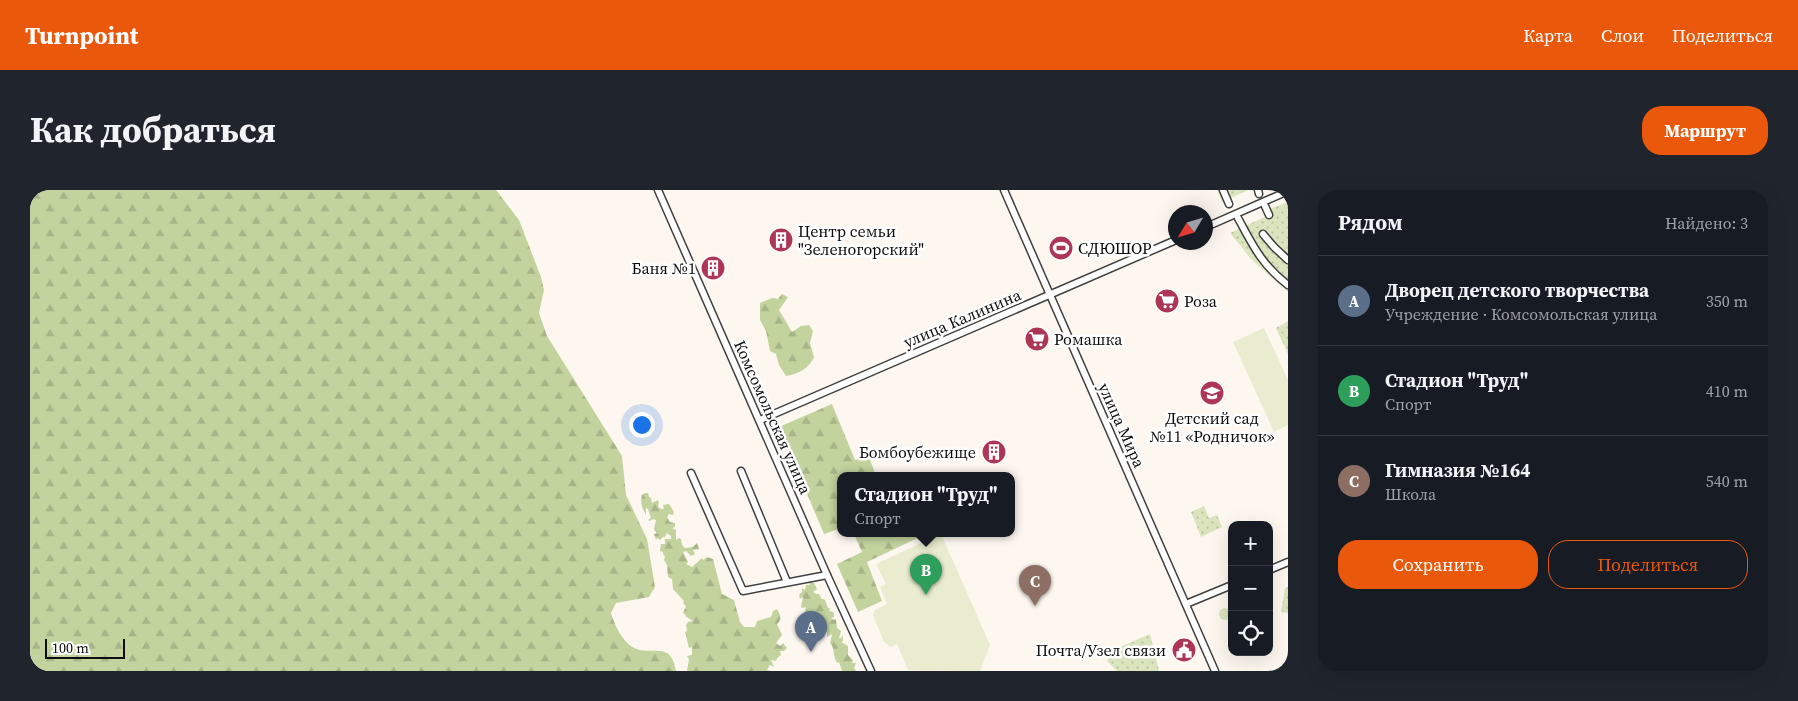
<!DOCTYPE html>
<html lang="ru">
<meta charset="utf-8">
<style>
:root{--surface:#171b24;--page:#20242c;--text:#f1f3f6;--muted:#9ea1a6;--line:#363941;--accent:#ea580c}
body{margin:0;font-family:"Source Serif 4",serif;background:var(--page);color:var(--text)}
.controls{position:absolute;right:15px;bottom:15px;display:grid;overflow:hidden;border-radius:10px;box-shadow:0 5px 20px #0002}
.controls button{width:45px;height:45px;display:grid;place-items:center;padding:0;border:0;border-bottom:1px solid var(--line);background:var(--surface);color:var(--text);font:25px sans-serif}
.compass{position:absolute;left:1138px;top:15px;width:45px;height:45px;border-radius:50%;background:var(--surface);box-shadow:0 5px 20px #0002;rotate:232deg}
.scale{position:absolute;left:15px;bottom:12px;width:80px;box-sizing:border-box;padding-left:5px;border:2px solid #0d0d0d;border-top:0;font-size:14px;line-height:18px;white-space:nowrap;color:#0d0d0d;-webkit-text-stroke:4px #fff;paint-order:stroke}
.you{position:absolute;left:611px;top:234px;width:18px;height:18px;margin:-12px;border:4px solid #fff;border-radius:50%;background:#1a73e8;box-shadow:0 0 0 8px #1a73e833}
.badge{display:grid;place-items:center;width:32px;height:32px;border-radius:50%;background:var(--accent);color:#fff;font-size:16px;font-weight:700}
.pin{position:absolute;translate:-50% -41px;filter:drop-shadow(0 1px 2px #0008)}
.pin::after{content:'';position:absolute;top:26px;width:18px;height:15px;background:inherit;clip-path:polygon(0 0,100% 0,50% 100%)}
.popup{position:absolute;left:807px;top:282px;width:178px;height:65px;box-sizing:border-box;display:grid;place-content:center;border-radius:10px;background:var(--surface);filter:drop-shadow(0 1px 4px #0005);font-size:16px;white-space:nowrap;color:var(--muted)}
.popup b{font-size:19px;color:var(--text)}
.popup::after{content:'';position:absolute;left:50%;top:100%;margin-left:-10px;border:10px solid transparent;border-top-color:var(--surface)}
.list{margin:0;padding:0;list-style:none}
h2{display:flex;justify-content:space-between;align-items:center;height:65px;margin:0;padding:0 20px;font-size:21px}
h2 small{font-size:16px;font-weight:400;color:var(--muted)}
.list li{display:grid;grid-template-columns:32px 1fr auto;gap:15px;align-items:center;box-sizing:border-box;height:90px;padding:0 20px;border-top:1px solid var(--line)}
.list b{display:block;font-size:19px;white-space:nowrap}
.list p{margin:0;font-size:16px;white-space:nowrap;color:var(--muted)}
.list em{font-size:16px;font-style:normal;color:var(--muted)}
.actions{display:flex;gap:10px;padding:15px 20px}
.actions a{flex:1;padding:11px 0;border:1px solid var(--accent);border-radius:20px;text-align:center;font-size:18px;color:var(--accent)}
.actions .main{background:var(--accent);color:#fff}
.icon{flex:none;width:28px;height:28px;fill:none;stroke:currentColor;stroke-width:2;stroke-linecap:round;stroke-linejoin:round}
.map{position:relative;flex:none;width:1258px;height:481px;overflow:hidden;border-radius:20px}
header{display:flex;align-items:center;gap:30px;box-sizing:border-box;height:70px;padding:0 25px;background:var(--accent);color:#fff}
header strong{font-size:24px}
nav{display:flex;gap:28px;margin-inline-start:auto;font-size:18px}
.intro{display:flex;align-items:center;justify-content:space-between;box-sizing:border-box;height:120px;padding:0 30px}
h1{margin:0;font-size:35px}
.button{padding:12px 22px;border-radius:20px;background:var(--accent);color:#fff;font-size:18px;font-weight:700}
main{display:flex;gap:30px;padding:0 30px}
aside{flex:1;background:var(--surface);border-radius:20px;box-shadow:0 5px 20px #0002}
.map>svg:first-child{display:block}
.grass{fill:#dae4bd}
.forest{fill:url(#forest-firs)}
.park{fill:url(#park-dots)}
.pitch{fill:#e9ecce}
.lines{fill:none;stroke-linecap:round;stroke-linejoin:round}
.minor-casing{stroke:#404040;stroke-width:9}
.minor{stroke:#fff;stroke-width:6}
.labels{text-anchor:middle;stroke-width:5;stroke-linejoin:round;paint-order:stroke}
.poi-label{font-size:16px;fill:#0d0d0d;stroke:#fff;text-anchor:start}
.street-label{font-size:16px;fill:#0d0d0d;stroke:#fff}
</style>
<header>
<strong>Turnpoint</strong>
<nav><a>Карта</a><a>Слои</a><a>Поделиться</a></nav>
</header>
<div class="intro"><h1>Как добраться</h1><a class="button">Маршрут</a></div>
<main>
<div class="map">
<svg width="1258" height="481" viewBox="0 0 1258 481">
<defs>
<pattern id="forest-firs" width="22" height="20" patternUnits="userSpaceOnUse" patternTransform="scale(1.25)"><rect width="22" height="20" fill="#c2d39e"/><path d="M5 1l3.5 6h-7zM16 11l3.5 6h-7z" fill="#a6b487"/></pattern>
<pattern id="park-dots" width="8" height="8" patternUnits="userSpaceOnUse" patternTransform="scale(1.25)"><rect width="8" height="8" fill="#dae4bd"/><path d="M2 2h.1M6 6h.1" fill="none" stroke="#bac2a1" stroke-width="1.8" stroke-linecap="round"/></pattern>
</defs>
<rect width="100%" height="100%" fill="#fdf7f0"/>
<!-- grass -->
<circle class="grass" cx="1195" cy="424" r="6"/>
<!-- forest -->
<g class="forest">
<path d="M 0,0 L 466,0 L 489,30 L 511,87 L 514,100 L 509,123 L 517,146 L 592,266 L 596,305 L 617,349 L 625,397 L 619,407 L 586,413 L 581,423 C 585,437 595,457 610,460 C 628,463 641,454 646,481 L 0,481 Z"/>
<path d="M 752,104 L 758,107 L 749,120 L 762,142 L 771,136 L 779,135 L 783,141 L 780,153 L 784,167 C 779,178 769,184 756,186 L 749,175 L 746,164 L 740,161 L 736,141 L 730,130 L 730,113 L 742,108 L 748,109 Z"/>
<polygon points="802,214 825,270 838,264 846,286 811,286 811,338 794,344 749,237"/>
<path d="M 615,303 L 618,303 L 619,307 L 621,308 L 622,313 L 628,310 L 629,313 L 628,317 L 631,319 L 634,319 L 633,315 L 639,314 L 644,322 L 643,325 L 639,324 L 637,327 L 640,332 L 645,333 L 645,337 L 642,338 L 646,340 L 646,350 L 649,348 L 651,349 L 652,355 L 655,358 L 663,357 L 667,353 L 669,359 L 663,360 L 665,364 L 661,366 L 656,361 L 653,362 L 658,372 L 656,374 L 662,377 L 672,368 L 673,370 L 677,367 L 683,369 L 692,404 L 704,410 L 710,432 L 714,437 L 725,437 L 727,431 L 741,427 L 743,421 L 747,419 C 750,425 753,429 747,434 L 752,445 L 746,453 L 750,456 L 753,453 L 757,458 L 754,461 L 750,461 L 751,465 L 747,468 L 746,471 L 741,470 L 744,477 L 740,475 L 737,480 L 741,481 L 657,481 L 659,469 L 657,466 L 662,465 L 662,457 L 659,458 L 655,442 L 657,441 L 656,435 L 658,432 L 663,431 L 655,426 L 656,425 L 653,423 L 656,416 L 653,413 L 654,411 L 643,399 L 642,389 L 638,387 L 637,375 L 634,370 L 635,367 L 633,364 L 633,362 L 630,361 L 631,354 L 635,354 L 635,349 L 641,349 L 641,346 L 637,343 L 635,347 L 633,347 L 630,350 L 627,348 L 626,350 L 624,344 L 627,343 L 624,339 L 626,330 L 623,329 L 620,331 L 618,330 L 621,328 L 618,319 L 616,318 L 616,325 C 612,318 610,312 612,305 Z"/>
<polygon points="824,344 896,344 837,372 852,411 828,422 807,374 832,362"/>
<path d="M 778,391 L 784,393 L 787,399 L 783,402 L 786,404 L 789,404 L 791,407 L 790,408 L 795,410 L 798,418 L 801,419 L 799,420 L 800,422 L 801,421 L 804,423 L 804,427 L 801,428 L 804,430 L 806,429 L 807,438 L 811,441 L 809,448 L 811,448 L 813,445 L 813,451 L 811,452 L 818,456 L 818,465 L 823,470 L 822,472 L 823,473 L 826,473 L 824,478 L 826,481 L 812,481 L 809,472 L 807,473 C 802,465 805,457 800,453 L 802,444 L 797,447 L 797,442 L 794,442 L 794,439 L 787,441 L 785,438 L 779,436 L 780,431 L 777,432 L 777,428 L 774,425 L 776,417 L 773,418 L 771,417 L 773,407 L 770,409 L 769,405 L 772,402 L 772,398 L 775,400 L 776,395 L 780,395 Z"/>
</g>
<!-- park -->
<g class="park">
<polygon points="1187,0 1218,0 1192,12"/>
<polygon points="1258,12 1258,102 1222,70 1200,43 1239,25 1239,19"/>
<polygon points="1258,131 1258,164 1246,138"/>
<polygon points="1174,316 1179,328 1187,325 1192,337 1171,347 1161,322"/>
<polygon points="1258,397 1258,423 1251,422 1255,398"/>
<polygon points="1120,444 1129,481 1087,481 1077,471 1081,461"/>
</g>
<!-- pitch -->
<g class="pitch">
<polygon points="1234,138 1258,190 1258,235 1244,242 1203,152"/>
<polygon points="911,344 960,455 950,481 878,480 867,454 861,457 854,452 843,425 845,420 857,414 850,397 856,394 846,374"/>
</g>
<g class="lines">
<defs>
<g id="minor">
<polyline points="628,0 797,385 841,481"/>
<polyline points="974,0 1185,481"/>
<polyline points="1193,0 1199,14"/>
<polyline points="1228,0 1229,4"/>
<polyline points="1235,16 1239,25"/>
<path d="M 1208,28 C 1223,56 1232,75 1258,95"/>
<polyline points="1176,37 1258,1"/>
<polyline points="1233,44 1244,57 1258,70"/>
<polyline points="730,230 1146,50"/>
<polyline points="711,281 757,392"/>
<polyline points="661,283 713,401 797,385"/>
<polyline points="1239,380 1258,372"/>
<polyline points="1156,414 1202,395"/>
</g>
</defs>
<!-- minor casing -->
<use href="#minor" class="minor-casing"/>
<!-- minor -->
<use href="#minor" class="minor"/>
</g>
<!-- icons -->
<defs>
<symbol id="building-disc" viewBox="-11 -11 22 22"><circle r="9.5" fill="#ad3657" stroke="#fff"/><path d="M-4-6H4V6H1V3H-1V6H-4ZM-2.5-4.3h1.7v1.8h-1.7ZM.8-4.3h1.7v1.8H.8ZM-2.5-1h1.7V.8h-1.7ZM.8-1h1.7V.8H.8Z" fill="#fff"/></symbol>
<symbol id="stadium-disc" viewBox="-11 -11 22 22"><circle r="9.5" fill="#ad3657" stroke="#fff"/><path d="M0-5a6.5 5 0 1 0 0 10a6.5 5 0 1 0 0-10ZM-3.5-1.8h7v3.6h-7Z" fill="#fff"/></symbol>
<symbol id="supermarket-disc" viewBox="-11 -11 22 22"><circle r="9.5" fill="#ad3657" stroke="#fff"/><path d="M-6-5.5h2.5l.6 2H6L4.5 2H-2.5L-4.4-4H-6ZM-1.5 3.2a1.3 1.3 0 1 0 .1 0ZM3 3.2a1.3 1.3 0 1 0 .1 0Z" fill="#fff"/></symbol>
<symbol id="school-disc" viewBox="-11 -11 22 22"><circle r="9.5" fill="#ad3657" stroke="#fff"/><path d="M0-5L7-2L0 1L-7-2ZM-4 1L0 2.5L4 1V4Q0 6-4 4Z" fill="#fff"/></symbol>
<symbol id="civic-disc" viewBox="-11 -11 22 22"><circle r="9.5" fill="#ad3657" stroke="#fff"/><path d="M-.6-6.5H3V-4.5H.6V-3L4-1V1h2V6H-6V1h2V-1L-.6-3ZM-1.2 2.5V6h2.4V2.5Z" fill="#fff"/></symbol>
</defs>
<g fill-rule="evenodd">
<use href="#building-disc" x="737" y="36" width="28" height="28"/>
<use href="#stadium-disc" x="1017" y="44" width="28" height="28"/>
<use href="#building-disc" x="669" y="64" width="28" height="28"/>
<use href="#supermarket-disc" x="1123" y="97" width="28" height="28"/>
<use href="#supermarket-disc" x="993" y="135" width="28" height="28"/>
<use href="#school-disc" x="1168" y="189" width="28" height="28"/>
<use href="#building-disc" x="950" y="248" width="28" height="28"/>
<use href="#civic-disc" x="1140" y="446" width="28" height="28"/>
</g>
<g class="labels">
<!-- poi labels -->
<g class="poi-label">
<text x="768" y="47">Центр семьи<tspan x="768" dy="18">"Зеленогорский"</tspan></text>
<text x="1048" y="64">СДЮШОР</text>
<text x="666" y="84" text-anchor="end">Баня №1</text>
<text x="1154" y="117">Роза</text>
<text x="1024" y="155">Ромашка</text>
<text x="1182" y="234" text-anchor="middle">Детский сад<tspan x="1182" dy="18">№11 «Родничок»</tspan></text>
<text x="946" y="268" text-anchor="end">Бомбоубежище</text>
<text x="1136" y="466" text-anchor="end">Почта/Узел связи</text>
</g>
<!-- street labels -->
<g class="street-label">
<text transform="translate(932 128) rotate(-23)" y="6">улица Калинина</text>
<text transform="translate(743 227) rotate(66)" y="6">Комсомольская улица</text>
<text transform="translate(1092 235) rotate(66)" y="6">улица Мира</text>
</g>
</g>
</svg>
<div class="controls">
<button>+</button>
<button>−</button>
<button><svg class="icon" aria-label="locate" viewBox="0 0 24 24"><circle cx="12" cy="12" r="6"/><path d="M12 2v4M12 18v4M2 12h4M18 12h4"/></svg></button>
</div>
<svg class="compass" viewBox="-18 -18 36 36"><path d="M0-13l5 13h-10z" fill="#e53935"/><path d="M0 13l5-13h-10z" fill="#9ea1a6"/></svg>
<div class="scale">100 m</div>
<div class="you"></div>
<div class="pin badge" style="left:781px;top:462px;background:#5c6f8a">A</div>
<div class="pin badge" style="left:896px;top:405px;background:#2e9e5b">B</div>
<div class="popup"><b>Стадион &quot;Труд&quot;</b>Спорт</div>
<div class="pin badge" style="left:1005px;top:416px;background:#8d6e63">C</div>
</div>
<aside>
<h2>Рядом<small>Найдено: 3</small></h2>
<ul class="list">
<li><span class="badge" style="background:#5c6f8a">A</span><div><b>Дворец детского творчества</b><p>Учреждение · Комсомольская улица</p></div><em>350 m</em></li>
<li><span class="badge" style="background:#2e9e5b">B</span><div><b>Стадион &quot;Труд&quot;</b><p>Спорт</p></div><em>410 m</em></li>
<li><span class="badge" style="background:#8d6e63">C</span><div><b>Гимназия №164</b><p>Школа</p></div><em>540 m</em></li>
</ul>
<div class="actions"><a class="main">Сохранить</a><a>Поделиться</a></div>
</aside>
</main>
